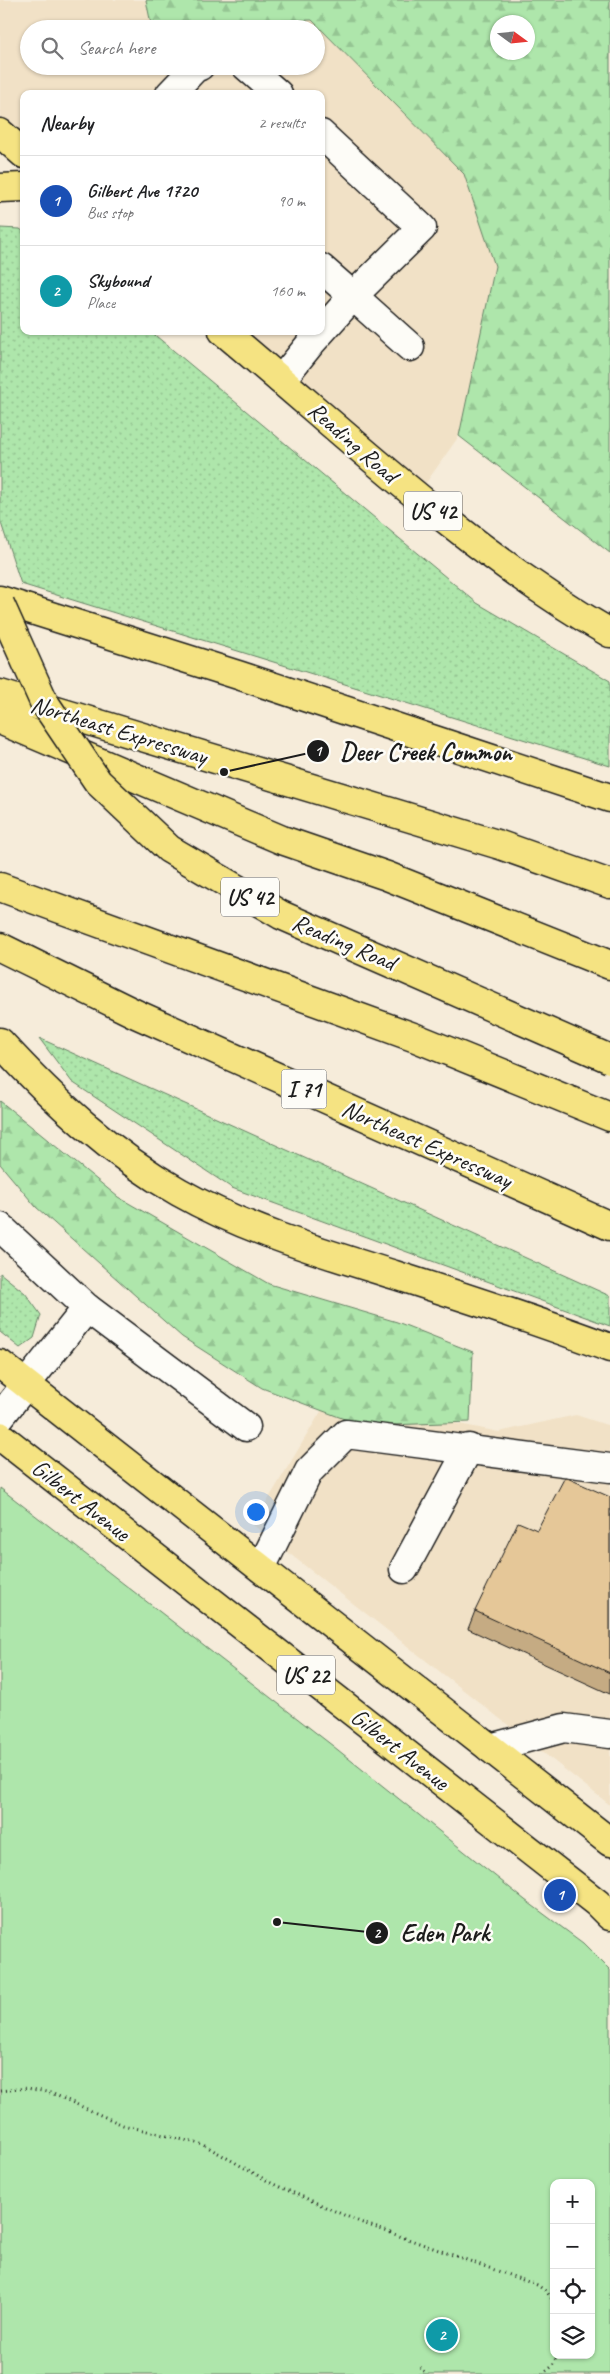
<!DOCTYPE html>
<meta charset="utf-8">
<style>
:root{--surface:#fff;--page:#f6f6f6;--text:#202124;--muted:#757577;--line:#e0e0e0;--accent:#1c1c1c}
body{margin:0;font-family:Caveat,sans-serif;background:var(--page);color:var(--text)}
.controls{position:absolute;right:15px;bottom:15px;display:grid;overflow:hidden;border-radius:10px;box-shadow:0 1px 4px #0004}
.controls button{width:45px;height:45px;display:grid;place-items:center;padding:0;border:0;border-bottom:1px solid var(--line);background:var(--surface);color:var(--text);font:25px sans-serif}
.compass{position:absolute;left:490px;top:15px;width:45px;height:45px;border-radius:50%;background:var(--surface);box-shadow:0 1px 4px #0004;rotate:105deg}
.you{position:absolute;left:255px;top:1511px;width:18px;height:18px;margin:-12px;border:4px solid #fff;border-radius:50%;background:#1a73e8;box-shadow:0 0 0 8px #1a73e833}
.badge{display:grid;place-items:center;width:32px;height:32px;border-radius:50%;background:var(--accent);color:#fff;font-size:16px;font-weight:700}
.pin{position:absolute;translate:-50% -50%;border:2px solid #fff;box-shadow:0 1px 5px #0006}
.list{margin:0;padding:0;list-style:none}
h2{display:flex;justify-content:space-between;align-items:center;height:65px;margin:0;padding:0 20px;font-size:21px}
h2 small{font-size:16px;font-weight:400;color:var(--muted)}
.list li{display:grid;grid-template-columns:32px 1fr auto;gap:15px;align-items:center;box-sizing:border-box;height:90px;padding:0 20px;border-top:1px solid var(--line)}
.list b{display:block;font-size:19px;white-space:nowrap}
.list p{margin:0;font-size:16px;white-space:nowrap;color:var(--muted)}
.list em{font-size:16px;font-style:normal;color:var(--muted)}
.icon{flex:none;width:28px;height:28px;fill:none;stroke:currentColor;stroke-width:2;stroke-linecap:round;stroke-linejoin:round}
.map{position:relative;flex:none;width:610px;height:2374px;overflow:hidden}
.search{position:absolute;background:var(--surface);box-shadow:0 1px 4px #0004;left:20px;top:20px;width:305px;height:55px;display:flex;align-items:center;gap:12px;box-sizing:border-box;padding:0 18px;border-radius:28px;color:var(--muted);font-size:19px}
.panel{position:absolute;background:var(--surface);box-shadow:0 1px 4px #0004;left:20px;top:90px;width:305px;height:245px;border-radius:10px}
.map>svg:first-child{display:block}
.built{fill:#f1e1c6}
.grass{fill:url(#grass-dots);stroke:#658164}
.forest{fill:url(#forest-firs);stroke:#658164;fill-rule:evenodd}
.park{fill:#aee6ab;stroke:#658164;fill-rule:evenodd}
.lines{fill:none;stroke-linecap:round;stroke-linejoin:round}
.minor-casing{stroke:#1c1c1c;stroke-width:31}
.major-casing{stroke:#1c1c1c;stroke-width:31}
.highway-casing{stroke:#1c1c1c;stroke-width:31}
.path{stroke:#1c1c1c;stroke-width:3;stroke-dasharray:1 4;stroke-linecap:butt}
.minor{stroke:#fdfcf7;stroke-width:28}
.major{stroke:#f5e382;stroke-width:28}
.highway{stroke:#f5e382;stroke-width:28}
.major-bridge-casing{stroke:#1c1c1c;stroke-width:31;stroke-linecap:butt}
.major-bridge{stroke:#f5e382;stroke-width:28}
.wall{fill:#c5ab83;stroke:#1c1c1c}
.building{fill:#e5c798;stroke:#1c1c1c}
.labels{text-anchor:middle;stroke-width:5;stroke-linejoin:round;paint-order:stroke}
.shield{fill:#fdfcf7;stroke:#605f5e;stroke-width:1}
.shield-label{font-size:22px;font-weight:bold;fill:#1c1c1c}
.street-label{font-size:24px;fill:#1c1c1c;stroke:#fdfcf7}
.leader{fill:none;stroke:#1c1c1c;stroke-width:2}
.callout-dot{fill:#1c1c1c;stroke:#fdfcf7;stroke-width:2}
.mark-label{font-size:15px;text-anchor:middle;font-weight:bold;fill:#fff}
.callout-label{font-size:25px;text-anchor:middle;font-weight:bold;fill:#1c1c1c;stroke:#fdfcf7;stroke-width:5;stroke-linejoin:round;paint-order:stroke}
</style>
<div class="map">
<svg width="610" height="2374" viewBox="0 0 610 2374">
<defs>
<pattern id="grass-dots" width="8" height="8" patternUnits="userSpaceOnUse" patternTransform="scale(1.25)"><rect width="8" height="8" fill="#aee6ab"/><path d="M2 2h.1M6 6h.1" fill="none" stroke="#95c593" stroke-width="1.8" stroke-linecap="round"/></pattern>
<pattern id="forest-firs" width="22" height="20" patternUnits="userSpaceOnUse" patternTransform="scale(1.25)"><rect width="22" height="20" fill="#aee6ab"/><path d="M5 1l3.5 6h-7zM16 11l3.5 6h-7z" fill="#95c593"/></pattern>
</defs>
<rect width="100%" height="100%" fill="#f6ecda"/>
<filter id="ink" filterUnits="userSpaceOnUse"><feTurbulence type="fractalNoise" baseFrequency=".02" numOctaves="2"/><feDisplacementMap in="SourceGraphic" scale="10" xChannelSelector="R" yChannelSelector="G"/><feConvolveMatrix kernelMatrix="1 2 1 2 8 2 1 2 1" color-interpolation-filters="sRGB"/></filter>
<g filter="url(#ink)">
<!-- built -->
<g class="built">
<polygon points="0,0 146,0 152,29 29,29 29,66 159,66 160,69 164,66 316,66 316,29 220,29 231,21 312,20 464,173 495,266 459,436 416,497 223,331 321,331 321,94 24,94 24,154 0,133"/>
<polygon points="329,1398 499,1432 576,1415 610,1426 610,1805 253,1525"/>
</g>
<!-- grass -->
<g class="grass">
<polygon points="0,228 20,229 24,232 24,331 150,331 477,603 610,681 610,766 21,584 0,520"/>
<polygon points="39,1038 610,1296 610,1326 232,1188 72,1082"/>
<polygon points="0,1273 25,1293 41,1315 34,1338 20,1348 0,1332"/>
</g>
<!-- forest -->
<g class="forest">
<path d="M 146,0 L 610,0 L 610,553 L 459,436 L 495,266 L 464,174 L 312,20 L 231,21 L 220,29 L 152,29 ZM 528,22 L 528,52 L 498,52 L 498,22 Z"/>
<polygon points="0,1101 118,1197 269,1284 397,1322 473,1352 470,1422 363,1426 262,1388 182,1337 36,1207 0,1164"/>
</g>
<!-- park -->
<path class="park" d="M 0,1488 L 333,1746 L 525,1900 L 583,1943 L 610,1970 L 610,2374 L 0,2374 ZM 554,2183 L 591,2183 L 591,2355 L 554,2355 Z"/>
<g class="lines">
<defs>
<g id="minor">
<polyline points="246,66 278,94"/>
<polyline points="170,94 195,68 200,66"/>
<polyline points="321,134 422,228 353,296 321,268"/>
<polyline points="281,380 311,343 353,296 410,347"/>
<polyline points="0,1227 87,1308"/>
<polyline points="0,1417 87,1308 246,1427"/>
<polyline points="261,1568 309,1471 346,1434 610,1468"/>
<polyline points="404,1569 469,1448"/>
<polyline points="490,1748 564,1728 610,1734"/>
</g>
<g id="major">
<polyline points="0,133 24,154"/>
<polyline points="0,188 24,187"/>
<path d="M 223,331 C 349,436 467,551 610,633"/>
<polyline points="0,1364 610,1842"/>
<polyline points="0,1436 597,1903 610,1916"/>
</g>
<g id="highway">
<polyline points="0,600 238,675 610,798"/>
<polyline points="0,694 500,845 610,884"/>
<polyline points="0,720 282,840 387,876 610,965"/>
<polyline points="0,887 416,1038 610,1117"/>
<polyline points="0,947 136,1014 610,1226"/>
<path d="M 0,1042 C 53,1100 111,1154 179,1192 C 246,1230 321,1252 395,1275 C 467,1298 539,1321 610,1348"/>
</g>
</defs>
<!-- minor casing -->
<use href="#minor" class="minor-casing"/>
<!-- major casing -->
<use href="#major" class="major-casing"/>
<!-- highway casing -->
<use href="#highway" class="highway-casing"/>
<!-- path -->
<g class="path">
<polyline points="0,2091 27,2088 51,2093 123,2125 204,2145 273,2184 360,2222 537,2285 547,2292 554,2302"/>
<polyline points="420,2367 426,2374"/>
<polyline points="542,2374 553,2366 557,2355"/>
</g>
<!-- minor -->
<use href="#minor" class="minor"/>
<!-- major -->
<use href="#major" class="major"/>
<!-- highway -->
<use href="#highway" class="highway"/>
<defs>
<polyline id="major-bridge" points="0,604 44,702 98,782 169,849 281,915 610,1059"/>
</defs>
<!-- major-bridge casing -->
<use href="#major-bridge" class="major-bridge-casing"/>
<!-- major-bridge -->
<use href="#major-bridge" class="major-bridge"/>
</g>
<!-- wall -->
<polygon class="wall" points="610,1497 610,1694 468,1629 475,1611"/>
<!-- building -->
<polygon class="building" points="565,1477 610,1497 610,1673 475,1611 518,1522 537,1530"/>
</g>
<g class="labels">
<!-- shield labels -->
<g class="shield">
<rect x="404" y="491.5" width="58" height="39" rx="4"/>
<rect x="221" y="877.5" width="58" height="39" rx="4"/>
<rect x="281.5" y="1069.5" width="45" height="39" rx="4"/>
<rect x="277" y="1655.5" width="58" height="39" rx="4"/>
</g>
<g class="shield-label">
<text x="433" y="519">US 42</text>
<text x="250" y="905">US 42</text>
<text x="304" y="1097">I 71</text>
<text x="306" y="1683">US 22</text>
</g>
<!-- street labels -->
<g class="street-label">
<text transform="translate(353 442) rotate(41)" y="8">Reading Road</text>
<text transform="translate(119 730) rotate(17)" y="8">Northeast Expressway</text>
<text transform="translate(344 942) rotate(23)" y="8">Reading Road</text>
<text transform="translate(427 1144) rotate(24)" y="8">Northeast Expressway</text>
<text transform="translate(81 1500) rotate(38)" y="8">Gilbert Avenue</text>
<text transform="translate(400 1749) rotate(38)" y="8">Gilbert Avenue</text>
</g>
</g>
<!-- callouts -->
<path class="leader" d="M224 772L318 751M277 1922L377 1933"/>
<g class="callout-dot">
<circle cx="224" cy="772" r="5"/>
<circle cx="277" cy="1922" r="5"/>
<circle cx="318" cy="751" r="12"/>
<circle cx="377" cy="1933" r="12"/>
</g>
<g class="mark-label">
<text x="318" y="756">1</text>
<text x="377" y="1938">2</text>
</g>
<g class="callout-label">
<text x="426" y="760">Deer Creek Common</text>
<text x="445" y="1941">Eden Park</text>
</g>
</svg>
<div class="controls">
<button>+</button>
<button>−</button>
<button><svg class="icon" aria-label="locate" viewBox="0 0 24 24"><circle cx="12" cy="12" r="6"/><path d="M12 2v4M12 18v4M2 12h4M18 12h4"/></svg></button>
<button><svg class="icon" aria-label="layers" viewBox="0 0 24 24"><path d="M12 4l9 5-9 5-9-5zM3 14l9 5 9-5"/></svg></button>
</div>
<svg class="compass" viewBox="-18 -18 36 36"><path d="M0-13l5 13h-10z" fill="#e53935"/><path d="M0 13l5-13h-10z" fill="#757577"/></svg>
<div class="you"></div>
<div class="pin badge" style="left:560px;top:1895px;background:#1a4fb4">1</div>
<div class="pin badge" style="left:442px;top:2335px;background:#0f9aa8">2</div>
<div class="search"><svg class="icon" aria-label="search" viewBox="0 0 24 24"><circle cx="10" cy="10" r="6"/><path d="M15 15l6 6"/></svg>Search here</div>
<section class="panel">
<h2>Nearby<small>2 results</small></h2>
<ul class="list">
<li><span class="badge" style="background:#1a4fb4">1</span><div><b>Gilbert Ave 1720</b><p>Bus stop</p></div><em>90 m</em></li>
<li><span class="badge" style="background:#0f9aa8">2</span><div><b>Skybound</b><p>Place</p></div><em>160 m</em></li>
</ul>
</section>
</div>
